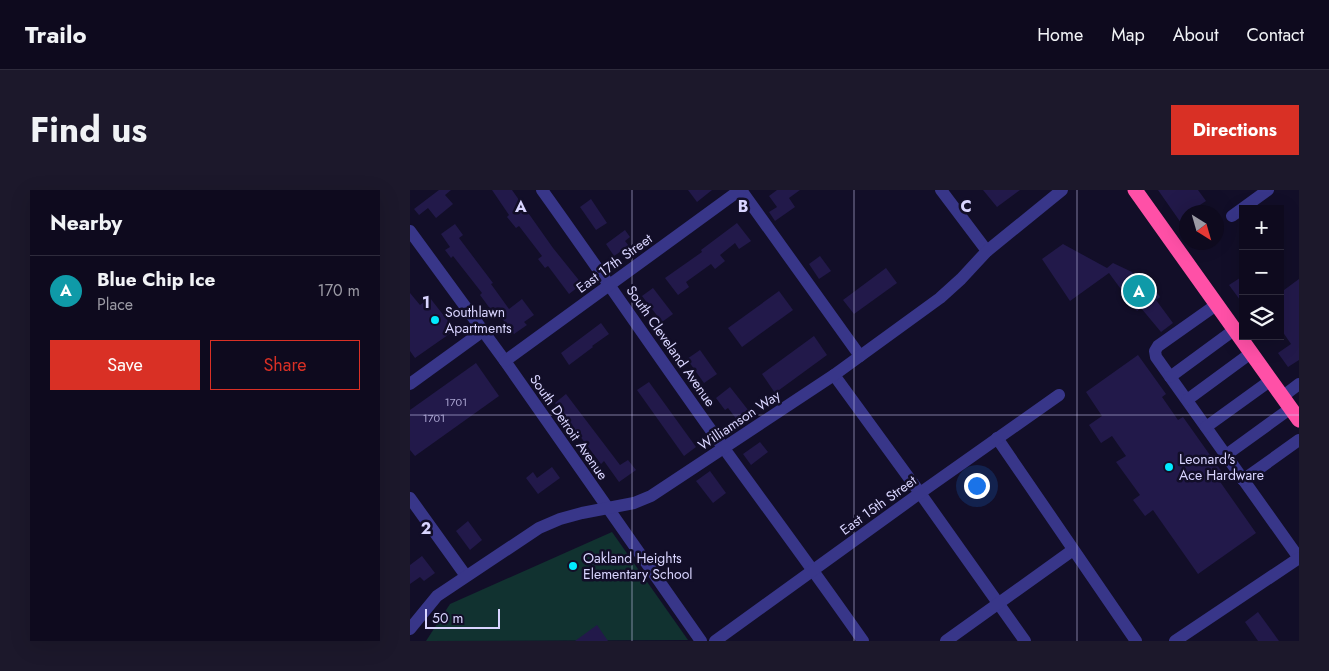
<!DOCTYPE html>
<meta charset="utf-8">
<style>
:root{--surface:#0e0a1e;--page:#1c182b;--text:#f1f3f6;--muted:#9b9aa4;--line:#2e2b3c;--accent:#d93025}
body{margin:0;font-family:Jost,sans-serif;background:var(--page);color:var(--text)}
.controls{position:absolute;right:15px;top:15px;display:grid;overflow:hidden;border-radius:0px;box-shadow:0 5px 20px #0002}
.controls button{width:45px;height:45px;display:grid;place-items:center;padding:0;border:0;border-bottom:1px solid var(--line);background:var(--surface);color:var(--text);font:25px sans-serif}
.compass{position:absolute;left:769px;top:15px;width:45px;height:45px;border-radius:50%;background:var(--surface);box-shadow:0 5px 20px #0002;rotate:143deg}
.scale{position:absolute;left:15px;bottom:12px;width:75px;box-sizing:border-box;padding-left:5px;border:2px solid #d9d5ff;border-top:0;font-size:14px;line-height:18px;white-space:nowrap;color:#d9d5ff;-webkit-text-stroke:4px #120e28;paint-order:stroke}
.you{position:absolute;left:566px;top:295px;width:18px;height:18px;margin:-12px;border:4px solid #fff;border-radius:50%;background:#1a73e8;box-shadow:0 0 0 8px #1a73e833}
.badge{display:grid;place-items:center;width:32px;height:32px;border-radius:50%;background:var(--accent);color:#fff;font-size:16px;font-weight:700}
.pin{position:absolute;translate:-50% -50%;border:2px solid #fff;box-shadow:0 1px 5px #0006}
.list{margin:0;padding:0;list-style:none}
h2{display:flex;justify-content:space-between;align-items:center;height:65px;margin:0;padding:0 20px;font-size:21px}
h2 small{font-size:16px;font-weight:400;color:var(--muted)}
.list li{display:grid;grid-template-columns:32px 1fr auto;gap:15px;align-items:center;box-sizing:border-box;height:70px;padding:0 20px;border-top:1px solid var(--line)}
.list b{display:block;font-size:19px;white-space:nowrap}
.list p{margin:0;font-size:16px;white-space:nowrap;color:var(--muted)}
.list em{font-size:16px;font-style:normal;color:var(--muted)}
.actions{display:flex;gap:10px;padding:15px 20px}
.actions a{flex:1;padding:11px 0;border:1px solid var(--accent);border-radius:0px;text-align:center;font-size:18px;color:var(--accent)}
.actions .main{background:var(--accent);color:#fff}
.icon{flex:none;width:28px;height:28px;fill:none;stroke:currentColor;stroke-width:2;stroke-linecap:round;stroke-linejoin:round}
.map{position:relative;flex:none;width:889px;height:451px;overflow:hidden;border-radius:0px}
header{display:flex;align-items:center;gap:30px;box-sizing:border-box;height:70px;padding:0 25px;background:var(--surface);border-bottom:1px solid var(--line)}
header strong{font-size:24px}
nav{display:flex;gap:28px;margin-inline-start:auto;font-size:18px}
.intro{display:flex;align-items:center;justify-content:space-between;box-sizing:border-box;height:120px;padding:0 30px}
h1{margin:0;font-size:35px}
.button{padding:12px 22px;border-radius:0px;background:var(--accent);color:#fff;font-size:18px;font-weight:700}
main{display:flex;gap:30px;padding:0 30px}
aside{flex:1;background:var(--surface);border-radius:0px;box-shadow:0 5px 20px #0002}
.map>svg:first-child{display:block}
.green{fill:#113230}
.building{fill:#22194a}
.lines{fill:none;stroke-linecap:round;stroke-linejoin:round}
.minor{stroke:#383689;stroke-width:12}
.highway{stroke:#ff50a7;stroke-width:15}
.grid{fill:none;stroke:#d9d5ff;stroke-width:1;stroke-opacity:0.55}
.poi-dot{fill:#01eaff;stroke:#120e28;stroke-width:2}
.labels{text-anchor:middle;stroke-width:5;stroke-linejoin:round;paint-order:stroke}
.number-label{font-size:11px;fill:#aba6d2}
.street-label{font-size:14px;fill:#d9d5ff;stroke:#120e28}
.poi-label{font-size:14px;fill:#d9d5ff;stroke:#120e28;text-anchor:start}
.grid-label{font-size:16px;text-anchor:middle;font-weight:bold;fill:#d9d5ff;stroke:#120e28;stroke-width:5;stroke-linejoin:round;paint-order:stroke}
</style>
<header>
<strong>Trailo</strong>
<nav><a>Home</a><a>Map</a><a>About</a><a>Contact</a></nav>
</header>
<div class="intro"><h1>Find us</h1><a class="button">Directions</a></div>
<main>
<aside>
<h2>Nearby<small></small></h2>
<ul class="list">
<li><span class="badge" style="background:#0f9aa8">A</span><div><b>Blue Chip Ice</b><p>Place</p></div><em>170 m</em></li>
</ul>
<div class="actions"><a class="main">Save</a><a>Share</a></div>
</aside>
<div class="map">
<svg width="889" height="451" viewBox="0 0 889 451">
<rect width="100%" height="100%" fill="#120e28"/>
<!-- green -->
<polygon class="green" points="202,342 278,450 16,451 40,414"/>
<!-- building -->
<g class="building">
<polygon points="29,0 41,0 35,5 43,14 26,28 18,18 9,25 4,19"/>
<polygon points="82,0 102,0 143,58 172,94 159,104 138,76 135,78 128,69 132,66 109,36 106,38 97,27 99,25"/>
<polygon points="278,0 302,0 287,12"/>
<polygon points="367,0 390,0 379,8 385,17 365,31 359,22 367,17 359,6"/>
<polygon points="573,0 610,0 587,17"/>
<polygon points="748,0 788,0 796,11 779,22 776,22 776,40"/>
<polygon points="181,9 197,33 186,40 170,17"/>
<polygon points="327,33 341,51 329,59 325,53 310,65 315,71 305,79 301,74 276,92 279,97 268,105 255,88 292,62 291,60"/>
<polygon points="45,34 53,45 49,48 83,93 81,94 99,119 112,109 124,125 114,132 117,135 104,144 87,122 84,124 70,105 72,103 43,66 41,68 35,60 40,57 31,44"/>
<polygon points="215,40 220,47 215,51 219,56 204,66 196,54"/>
<polygon points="653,54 697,78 703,73 722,82 731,95 738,90 750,107 746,110 763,133 751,142 731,118 727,121 699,83 660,111 632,69"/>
<polygon points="410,66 421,81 409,89 399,74"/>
<polygon points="476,78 487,93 444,124 433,110"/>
<polygon points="833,86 833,114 819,95"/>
<polygon points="889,89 889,170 878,177 868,163 881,154 870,138 870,103"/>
<polygon points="243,98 263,124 252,132 232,106"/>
<polygon points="369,101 383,120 332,157 318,138"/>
<polygon points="0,103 10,115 20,108 45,140 5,168 0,161"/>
<polygon points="191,133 199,144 182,156 183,157 159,175 151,163"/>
<polygon points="404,146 417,165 365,203 352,184"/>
<polygon points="290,160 307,184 294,193 277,169"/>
<polygon points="728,165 756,204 752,207 768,230 773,227 812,282 806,286 846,343 788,384 743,320 735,326 723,310 730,305 706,272 716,266 702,246 691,253 679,235 692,226 676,202"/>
<polygon points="66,173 89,206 5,266 0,260 0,220"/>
<polygon points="239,192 286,257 274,266 227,200"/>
<polygon points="320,197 342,225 331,235 318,218 315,220 306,208"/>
<polygon points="156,204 210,275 218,270 226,280 209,292 194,271 191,274 145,213"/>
<polygon points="350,252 358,262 341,275 333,264"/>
<polygon points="142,277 150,288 128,304 116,288 123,282 127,288"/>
<polygon points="300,281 316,303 303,313 286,291"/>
<polygon points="58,331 72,350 60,360 46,341"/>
<polygon points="12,366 25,383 14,391 10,387 0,394 0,375"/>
<polygon points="848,422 869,451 848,451 835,432"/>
<polygon points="187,435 198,451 165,451"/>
</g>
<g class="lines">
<!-- minor -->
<g class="minor">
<path d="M 132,0 C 193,85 252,172 313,257 C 360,322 407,385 453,451"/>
<polyline points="331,0 450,166"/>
<polyline points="531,0 577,61"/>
<polyline points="822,26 858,0"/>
<polyline points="0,41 95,171 291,451"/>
<polyline points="806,115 748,156 745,161 746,167 889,368"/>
<polyline points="95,171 330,0"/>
<polyline points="424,185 510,303 615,451"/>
<polyline points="760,187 824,140"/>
<polyline points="0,194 73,141"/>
<polyline points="872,207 889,194"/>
<polyline points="777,210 841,163"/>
<polyline points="796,237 861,190"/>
<polyline points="587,248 726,451"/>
<polyline points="816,265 881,218"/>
<polyline points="833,290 889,250"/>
<polyline points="0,308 56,386"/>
<polyline points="0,439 27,406 129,338 150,329 172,323 224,313 241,306 424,185 530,108 551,89 577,61 652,0"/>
<polyline points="305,451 510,303 649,205"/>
<polyline points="536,451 663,360"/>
<polyline points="765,451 889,368"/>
</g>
<!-- highway -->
<polyline class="highway" points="725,0 889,230"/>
</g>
<!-- grid -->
<path class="grid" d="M 222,0 L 222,451M 444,0 L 444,451M 667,0 L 667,451M 0,225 L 889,225"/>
<!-- markers -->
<g class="poi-dot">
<circle cx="25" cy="130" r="5"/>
<circle cx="759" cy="277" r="5"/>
<circle cx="163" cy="376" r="5"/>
</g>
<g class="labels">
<!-- number labels -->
<g class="number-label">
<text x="46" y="216">1701</text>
<text x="24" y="232">1701</text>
</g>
<!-- street labels -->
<g class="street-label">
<text transform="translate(204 73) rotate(-36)" y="5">East 17th Street</text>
<text transform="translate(261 156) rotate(55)" y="5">South Cleveland Avenue</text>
<text transform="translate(329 230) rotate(-34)" y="5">Williamson Way</text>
<text transform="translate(159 237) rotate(55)" y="5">South Detroit Avenue</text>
<text transform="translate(468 315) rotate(-36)" y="5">East 15th Street</text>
</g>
<!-- poi labels -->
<g class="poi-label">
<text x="35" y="127">Southlawn<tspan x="35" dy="16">Apartments</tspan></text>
<text x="769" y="274">Leonard's<tspan x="769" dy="16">Ace Hardware</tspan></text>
<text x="173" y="373">Oakland Heights<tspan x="173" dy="16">Elementary School</tspan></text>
</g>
</g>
<g class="grid-label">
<text x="111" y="22">A</text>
<text x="333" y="22">B</text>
<text x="556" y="22">C</text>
<text x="16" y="118">1</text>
<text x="16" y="344">2</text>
</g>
</svg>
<div class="controls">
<button>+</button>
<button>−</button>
<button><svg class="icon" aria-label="layers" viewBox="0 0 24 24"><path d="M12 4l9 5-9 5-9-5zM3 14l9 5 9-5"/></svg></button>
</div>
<svg class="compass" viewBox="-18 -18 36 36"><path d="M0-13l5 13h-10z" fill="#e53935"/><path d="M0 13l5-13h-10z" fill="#9b9aa4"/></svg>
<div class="scale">50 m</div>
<div class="you"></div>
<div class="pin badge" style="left:729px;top:101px;background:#0f9aa8">A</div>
</div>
</main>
